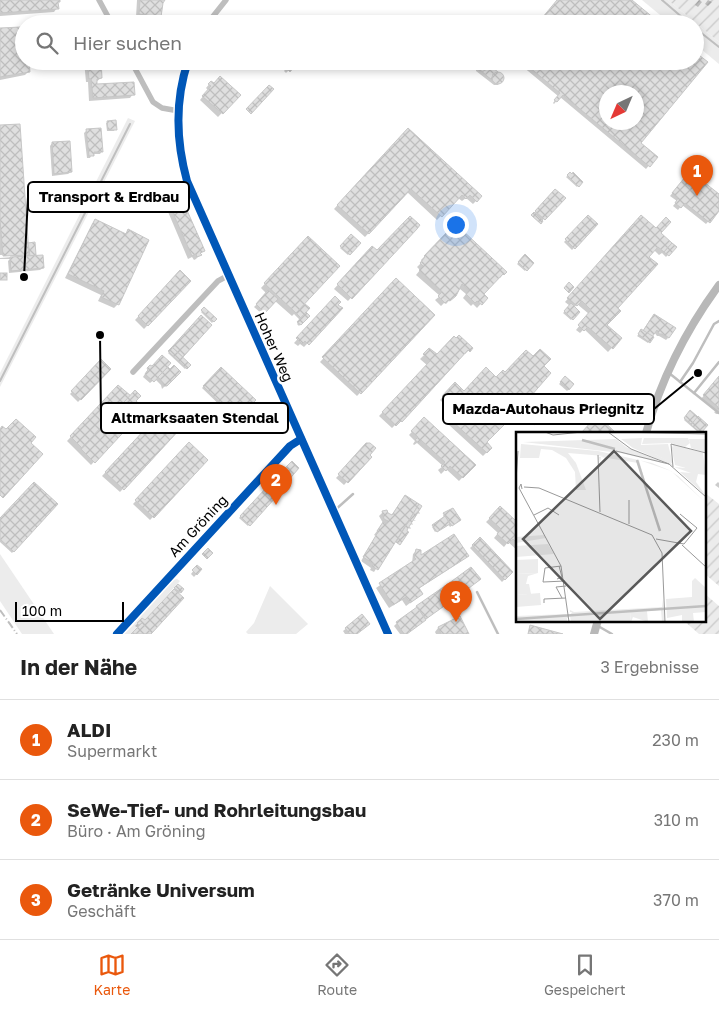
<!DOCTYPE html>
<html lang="de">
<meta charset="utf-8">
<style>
:root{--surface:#fff;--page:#f2f2f2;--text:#222;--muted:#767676;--line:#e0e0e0;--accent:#ea580c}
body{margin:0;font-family:"Golos Text",sans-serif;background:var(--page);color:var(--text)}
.compass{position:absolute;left:599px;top:85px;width:45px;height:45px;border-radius:50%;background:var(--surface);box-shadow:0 2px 8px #0003;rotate:224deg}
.scale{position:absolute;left:15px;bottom:12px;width:109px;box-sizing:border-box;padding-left:5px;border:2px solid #000;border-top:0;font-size:14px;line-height:18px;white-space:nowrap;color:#000;-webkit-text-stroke:4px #fff;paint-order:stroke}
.you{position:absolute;left:455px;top:224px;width:18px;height:18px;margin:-12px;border:4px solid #fff;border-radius:50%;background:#1a73e8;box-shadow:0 0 0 8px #1a73e833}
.badge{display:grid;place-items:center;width:32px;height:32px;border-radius:50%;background:var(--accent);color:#fff;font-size:16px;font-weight:700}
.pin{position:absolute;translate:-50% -41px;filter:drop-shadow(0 1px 2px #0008)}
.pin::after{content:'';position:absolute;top:26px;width:18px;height:15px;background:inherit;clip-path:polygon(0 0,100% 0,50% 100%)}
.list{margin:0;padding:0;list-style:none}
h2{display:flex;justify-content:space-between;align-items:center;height:65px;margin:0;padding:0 20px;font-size:21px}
h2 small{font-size:16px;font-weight:400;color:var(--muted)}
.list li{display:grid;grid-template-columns:32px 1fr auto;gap:15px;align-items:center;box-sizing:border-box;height:80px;padding:0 20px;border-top:1px solid var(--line)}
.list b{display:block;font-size:19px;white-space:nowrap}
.list p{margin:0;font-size:16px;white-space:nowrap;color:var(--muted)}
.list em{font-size:16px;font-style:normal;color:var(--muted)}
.icon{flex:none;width:28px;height:28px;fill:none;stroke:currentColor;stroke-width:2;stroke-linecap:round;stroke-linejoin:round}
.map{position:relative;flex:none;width:719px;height:634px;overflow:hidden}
.search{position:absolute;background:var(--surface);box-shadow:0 2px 8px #0003;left:15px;right:15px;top:15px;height:55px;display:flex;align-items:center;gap:12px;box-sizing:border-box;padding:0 18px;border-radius:28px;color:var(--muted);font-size:19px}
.sheet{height:305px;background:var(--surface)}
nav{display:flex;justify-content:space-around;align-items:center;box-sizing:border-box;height:70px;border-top:1px solid var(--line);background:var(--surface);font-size:14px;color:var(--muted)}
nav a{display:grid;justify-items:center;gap:2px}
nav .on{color:var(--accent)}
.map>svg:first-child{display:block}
.grass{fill:#ececec}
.garden{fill:url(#garden-furrows)}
.shadow{fill:#0003;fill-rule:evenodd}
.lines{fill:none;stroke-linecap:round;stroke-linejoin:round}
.stream{stroke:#bfbfbf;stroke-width:2}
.building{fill:url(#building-cross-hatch);stroke:#c7c7c7;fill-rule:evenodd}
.service{stroke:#bebebe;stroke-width:2.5}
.minor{stroke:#bebebe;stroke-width:5.5}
.secondary{stroke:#b8b8b8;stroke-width:8}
.rail{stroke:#bebebe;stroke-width:2;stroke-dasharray:8 2.5 1 2.5;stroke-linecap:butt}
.cycleway-casing{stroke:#fff;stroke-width:11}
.cycleway{stroke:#0057b8;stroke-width:8}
.labels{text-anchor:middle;stroke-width:5;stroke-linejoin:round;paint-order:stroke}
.street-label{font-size:14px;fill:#000;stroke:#fff}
.inset-river{fill:none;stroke:#bfbfbf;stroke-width:2.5}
.inset-road{fill:none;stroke:#999;stroke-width:1}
.view{fill:#595959;fill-opacity:0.15;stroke:#595959;stroke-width:2.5}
.inset-edge{fill:none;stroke:#000;stroke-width:2.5}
.leader{fill:none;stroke:#000;stroke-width:2}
.callout-dot{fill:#000;stroke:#fff;stroke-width:2}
.callout{fill:#fff;stroke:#000;stroke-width:2}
.callout-label{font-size:15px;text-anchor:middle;font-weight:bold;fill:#000}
</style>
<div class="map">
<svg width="719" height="634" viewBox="0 0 719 634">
<defs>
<pattern id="garden-furrows" width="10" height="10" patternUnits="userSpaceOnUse" patternTransform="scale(1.25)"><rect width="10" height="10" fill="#ececec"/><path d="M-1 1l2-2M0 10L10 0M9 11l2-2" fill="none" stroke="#c9c9c9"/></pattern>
<pattern id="building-cross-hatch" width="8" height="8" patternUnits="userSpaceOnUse" patternTransform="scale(1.25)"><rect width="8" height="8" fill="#dfdfdf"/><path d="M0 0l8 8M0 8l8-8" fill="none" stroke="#bebebe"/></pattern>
</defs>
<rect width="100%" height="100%" fill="#fff"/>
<!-- grass -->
<g class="grass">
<polygon points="642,0 668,0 719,42 719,64 695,44 695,24 671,24"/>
<polygon points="128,118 135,121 0,387 0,373"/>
<polygon points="0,554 54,634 22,634 0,601"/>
<path d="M 177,579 L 180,581 L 145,620 L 142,618 L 137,623 L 139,625 L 131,634 L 122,634 C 126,630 131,628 134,624 C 145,611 160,582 177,579 Z"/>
<polygon points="270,586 308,624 296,634 248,634 246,632 254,623"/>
</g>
<!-- garden -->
<g class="garden">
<polygon points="668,0 719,0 719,42"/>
<polygon points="705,493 719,504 719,586 705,574"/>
<polygon points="705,594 719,606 719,634 699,634 683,620 705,620"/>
</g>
<!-- shadow -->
<g class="shadow">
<polygon points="12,0 57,0 57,8 54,12 0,16 0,1"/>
<polygon points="137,0 164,0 161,4 160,16 156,20 136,17"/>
<polygon points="699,0 702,2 698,7 695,5"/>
<polygon points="708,0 712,2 708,6 705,4"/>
<polygon points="0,30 24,61 28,72 25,75 0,80"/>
<polygon points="84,61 100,61 101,78 96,82 96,85 133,94 130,98 89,101 88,82 86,82"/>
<polygon points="292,61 298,61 286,73 284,71"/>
<path d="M 516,61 L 695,61 L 706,62 L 640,143 L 656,157 L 646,169 L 560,97 L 554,104 L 553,103 L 558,96 ZM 606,92 L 636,92 L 636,122 L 606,122 Z"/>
<polygon points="484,62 501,76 502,79 498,85 494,85 476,71 476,65"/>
<polygon points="211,82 239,95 218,117 200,100 208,90 206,88"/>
<polygon points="108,122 115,129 114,131 107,131 106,123"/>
<polygon points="0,127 27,245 29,244 35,255 33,257 43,268 40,270 9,273 8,261 10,259 0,259 0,258 26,256 26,254 0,255"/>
<polygon points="408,129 481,196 473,204 466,198 462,201 458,198 437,220 407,192 365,237 334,209"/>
<polygon points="87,130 102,151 100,154 92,154 90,158 87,158 84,133"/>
<polygon points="52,143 71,172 68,174 52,176 50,146"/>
<polygon points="570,174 582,182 577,187 566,177"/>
<polygon points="687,175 719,195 719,209 706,224 682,205 678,210 673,206 677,201 670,196"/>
<polygon points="555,190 564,198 540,223 532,216"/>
<polygon points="166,196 203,251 196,259 194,260 192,257 188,259 163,200"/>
<polygon points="588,216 597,224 572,250 564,242"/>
<polygon points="95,220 125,234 128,231 118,304 114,308 98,301 101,295 65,278 92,224"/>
<polygon points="638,220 659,233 675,247 666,257 662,253 659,255 654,250 648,257 606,326 620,339 608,352 584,329 580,333 576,330 589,314 577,304 574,308 579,312 571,320 563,313 570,306 565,302"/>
<polygon points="418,225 348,301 334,289 372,247 377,252"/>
<polygon points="447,233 505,272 500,278 498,276 482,294 486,298 477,308 473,304 471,306 463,298 466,294 460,289 446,304 444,303 441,306 435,300 440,296 416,275 420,270 417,267 422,262 421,260"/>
<polygon points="352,236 359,243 348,255 340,248"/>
<polygon points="308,237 303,304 308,308 304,312 308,316 299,326 297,324 300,320 294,314 292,316 275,301 262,314 254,307 267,294 261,288"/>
<polygon points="525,256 532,263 525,271 517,264"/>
<polygon points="180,272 189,281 144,329 135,320"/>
<polygon points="396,280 433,315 357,396 320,362"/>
<polygon points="335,298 337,305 341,309 304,347 300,344 298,346 294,343"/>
<polygon points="204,309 215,319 212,323 201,312"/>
<polygon points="201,317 211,325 181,357 189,365 185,369 168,353"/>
<polygon points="651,318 668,338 666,340 659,336 657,336 654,332 648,343 637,336 640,333 642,332"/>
<polygon points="471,348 465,354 464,353 398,424 397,423 392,428 379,416 428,366 420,359 426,353 436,356"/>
<polygon points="101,361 109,369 78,402 70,394"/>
<polygon points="166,367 170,371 179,372 162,389 161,385 155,379 150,383 143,377 148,369"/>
<polygon points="221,368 254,400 234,421 229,417 230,415 202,388"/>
<polygon points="719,377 719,414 716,414 714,412 716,411 701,399"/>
<polygon points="496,378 485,442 491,448 483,456 449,425 457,416 440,400 455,384 464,393"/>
<polygon points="565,378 573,385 567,391 559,384"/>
<polygon points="118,386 143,409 91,465 67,441"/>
<polygon points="540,403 547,408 533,425 526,420"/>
<polygon points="162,412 179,429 120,492 102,476"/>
<polygon points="690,412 706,425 699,433 684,420"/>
<polygon points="424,419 474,465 459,481 446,469 441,474 438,470 443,466 417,443 414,445 413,444 415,441 409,435"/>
<polygon points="189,444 206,460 150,520 133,504"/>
<polygon points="367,445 368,455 370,457 344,485 336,478"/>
<polygon points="718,482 719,483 719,488 715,485"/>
<polygon points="266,489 275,497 248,526 239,518"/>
<polygon points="405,496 420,506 417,511 420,513 419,514 417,512 413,519 416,521 412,520 410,522 413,524 412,525 410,523 408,526 411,528 410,529 408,527 403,535 409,531 409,533 406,533 399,544 394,541 374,572 370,570 371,568 361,561 376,536 374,535 383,523 379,516 383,512 391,516"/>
<polygon points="56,504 12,553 0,542 0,520"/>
<polygon points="500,508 515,521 518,518 518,551 508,542 504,547 494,538 498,533 486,522"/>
<polygon points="444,514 458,521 450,527 448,524 435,532 432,527 445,518 443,516"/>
<polygon points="480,539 512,572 502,582 470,548"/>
<polygon points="417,550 420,557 464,559 418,589 422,594 406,606 402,600 389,608 376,588 412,563 413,554"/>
<polygon points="197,566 201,569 194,577 191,574"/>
<polygon points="471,568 477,581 406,634 400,634 394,626 397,623"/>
<polygon points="178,585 183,589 178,594 182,598 149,634 133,634 138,628 135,626 139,622 144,622"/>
<polygon points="362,616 366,626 356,634 345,634 343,631"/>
<polygon points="460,618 468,634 436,634 435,632 438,628"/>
</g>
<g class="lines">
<!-- stream -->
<g class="stream">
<polyline points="662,0 690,24"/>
<polyline points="695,28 719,47"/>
<polyline points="0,381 130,124"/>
</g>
</g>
<!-- building -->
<g class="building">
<polygon points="0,0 60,0 60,2 58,2 59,9 58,9 0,13"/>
<polygon points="140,0 165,0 163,3 161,17 139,14"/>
<polygon points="557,0 632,0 661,24 537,24"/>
<polygon points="21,27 24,27 24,61 29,61 30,72 0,77 0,28"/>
<path d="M 695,52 L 708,62 L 641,143 L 658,157 L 650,167 L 563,95 L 557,102 L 554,100 L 560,93 L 522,61 L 695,61 ZM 606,92 L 636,92 L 636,122 L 606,122 Z"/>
<circle cx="482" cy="66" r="5.5"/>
<polygon points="87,61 101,61 102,78 97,79 97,84 134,82 135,95 93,98 91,79 89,79"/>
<polygon points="291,61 299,61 290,72 285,67"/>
<polygon points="488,64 498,72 493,74 492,80 482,72 487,69"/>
<circle cx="498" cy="78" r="6"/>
<polygon points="220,76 241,95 223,114 202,96 211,86 208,84 211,81 214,83"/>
<polygon points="269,85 274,89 251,114 246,109"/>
<polygon points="116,120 117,130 108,130 107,121"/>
<polygon points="20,124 29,255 3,256 0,220 0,125"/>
<polygon points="101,128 103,152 94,152 94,156 89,156 86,129"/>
<polygon points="408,128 482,196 477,202 470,195 466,199 462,195 442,217 411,189 369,234 337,205"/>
<polygon points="70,141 72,172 54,174 52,142"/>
<polygon points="690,171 719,194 719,211 710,223 685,203 681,208 675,203 678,198 672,193"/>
<polygon points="570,172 572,174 573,172 583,182 579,187 567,175"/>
<polygon points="555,189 566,198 545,220 535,211"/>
<polygon points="178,190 205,251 200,253 202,255 197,257 196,254 192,256 165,195"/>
<polygon points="534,212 543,221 541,224 531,215"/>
<polygon points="588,215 598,224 575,249 565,239"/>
<polygon points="641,215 656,228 666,217 671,222 661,233 672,243 664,252 658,247 649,257 658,264 618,308 621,311 607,325 622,338 613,349 588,327 584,331 578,325 591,310 582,301 577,306 567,298"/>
<polygon points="410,216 420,225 417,229 352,299 337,284 372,246 377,250"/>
<polygon points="95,219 126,234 128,229 149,240 119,305 101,297 104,291 68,274"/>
<polygon points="461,229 507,272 504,275 503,274 484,294 488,298 482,305 477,301 475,303 466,294 469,290 462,284 456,296 450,301 448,300 445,303 438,296 442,292 419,270 423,266 420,263 425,257 424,256 447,232 453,237"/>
<polygon points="351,234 361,243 350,255 340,246"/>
<polygon points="308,236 340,266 296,313 264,283"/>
<polygon points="35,242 36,255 30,256 28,243"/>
<polygon points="672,243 677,247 669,256 664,252"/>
<polygon points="525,254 534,263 527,271 518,262"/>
<polygon points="43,255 44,268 11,271 10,257"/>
<polygon points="180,270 191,281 148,326 138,316"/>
<rect x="0" y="273" width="7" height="7"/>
<polygon points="396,278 435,315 361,394 322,357"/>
<polygon points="569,282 574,287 569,293 564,288"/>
<polygon points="268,290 278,299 265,313 256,304"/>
<polygon points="335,296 341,302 338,305 343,308 309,345 305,341 302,344 296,338"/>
<polygon points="571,303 580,312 573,320 564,311"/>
<polygon points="305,304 310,308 301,318 296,313"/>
<polygon points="204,307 217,319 214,322 201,310"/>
<polygon points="306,312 310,316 301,325 297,322"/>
<polygon points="654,314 676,328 669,338 662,334 659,334 657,330 652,337 643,331"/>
<polygon points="201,315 212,325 183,357 172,347"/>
<polygon points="641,329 654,337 650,343 638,334"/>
<polygon points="459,335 473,348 470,352 468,350 402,422 401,421 396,426 382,412 430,361 423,354 429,348 437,354 454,336 456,338"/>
<polygon points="172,347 191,365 187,369 168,351"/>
<polygon points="540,349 551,359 544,366 551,373 517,412 487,442 492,448 487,453 452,421 460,412 442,396 455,382 464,391 486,367 496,377 503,370 505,372 526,350 533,356"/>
<polygon points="162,355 171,363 154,382 145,374 148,370 147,368 150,365 152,366"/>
<polygon points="101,359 111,369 81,400 71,391"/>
<polygon points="174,365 181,372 167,386 164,386 163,383 158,377 168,367 170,369"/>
<polygon points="221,367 256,400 236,421 230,415 231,413 203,386"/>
<polygon points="565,376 574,384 569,390 560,382"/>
<polygon points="719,376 719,410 717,408 718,407 703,395"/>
<polygon points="118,385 131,396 82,448 70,436"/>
<polygon points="135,390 141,396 136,401 145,409 95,463 81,449"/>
<polygon points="634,393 642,400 637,405 630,399"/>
<polygon points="540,401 548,408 535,425 527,418"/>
<polygon points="690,410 698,417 691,424 684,418"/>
<polygon points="162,411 181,428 124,490 105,472"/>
<polygon points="595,413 597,415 616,433 581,433 592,421 590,419"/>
<polygon points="698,416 708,425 701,433 691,425"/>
<polygon points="424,417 476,465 463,478 450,466 446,471 441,466 445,462 421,440 419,443 415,440 418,437 411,431"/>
<polygon points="16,419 36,437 31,443 43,454 3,498 0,495 0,429 2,426 6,429"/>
<polygon points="189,442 208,460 154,518 135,500"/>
<polygon points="366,443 370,443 376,448 370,455 372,457 348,483 338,474"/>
<polygon points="292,461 299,468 287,482 279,474"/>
<polygon points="34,482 58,504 14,552 0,539 0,518"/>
<polygon points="266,488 276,497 250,526 240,516"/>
<polygon points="405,495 419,504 378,570 372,566 374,564 363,557 378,532 377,531 383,522 386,524 388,521 384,519 382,511 387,510 388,513 392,515"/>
<polygon points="419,504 422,506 407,530 408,533 400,545 396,542"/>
<polygon points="500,506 515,520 518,517 518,544 513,539 508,544 497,534 501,529 489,518"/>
<polygon points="453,508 461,520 452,526 443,513"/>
<polygon points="445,516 450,524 437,532 432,525"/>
<polygon points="454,534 469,556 419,588 423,594 410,603 406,597 393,605 379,583 416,559 414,557 416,549 421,550 421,555"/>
<polygon points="480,537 513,572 505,580 472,545"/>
<polygon points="208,548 213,553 207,559 202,554"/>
<polygon points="197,565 202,569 197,575 192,570"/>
<polygon points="471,567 481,579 461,594 452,581"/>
<polygon points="452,581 461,594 426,619 416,606"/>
<polygon points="178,584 184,589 181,593 174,588"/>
<polygon points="174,589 184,598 152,633 142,623 139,625 137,623 142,618 145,620"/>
<polygon points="417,607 426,620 407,634 404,634 396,622"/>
<polygon points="362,614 370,624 357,634 350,634 345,628"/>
<polygon points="460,616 469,634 441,634 438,627"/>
<polygon points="142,623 152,633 151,634 131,634"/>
<polygon points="530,625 563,634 528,634"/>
</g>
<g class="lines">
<!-- service -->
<g class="service">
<polyline points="669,373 719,413"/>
<polyline points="680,382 693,363 714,324 719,321"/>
<polyline points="694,393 719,362"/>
<polyline points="334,511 353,494"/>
<polyline points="477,592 498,634"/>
<polyline points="598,626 612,634"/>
</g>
<!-- minor -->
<g class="minor">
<polyline points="99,0 112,24"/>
<polyline points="207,24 226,0"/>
<polyline points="131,61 153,102 162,108 179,111"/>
<path d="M 188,61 C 175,100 176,141 187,181 L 388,634"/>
<polyline points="133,372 218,281 229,275"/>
<polyline points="117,634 290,446 301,439"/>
</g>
<!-- secondary -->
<g class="secondary">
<path d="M 646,433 C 661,379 686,330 719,285"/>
<polyline points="594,634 598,620"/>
</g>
<!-- rail -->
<polyline class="rail" points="0,610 17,634"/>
<defs>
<g id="cycleway">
<path d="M 188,61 C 175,100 176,141 187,181 L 388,634"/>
<polyline points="117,634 290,446 301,439"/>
</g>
</defs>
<!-- cycleway casing -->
<use href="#cycleway" class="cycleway-casing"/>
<!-- cycleway -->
<use href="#cycleway" class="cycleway"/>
</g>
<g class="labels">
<!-- street labels -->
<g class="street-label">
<text transform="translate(274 347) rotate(66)" y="5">Hoher Weg</text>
<text transform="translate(198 526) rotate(-47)" y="5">Am Gröning</text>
</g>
</g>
<!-- overview -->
<g transform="translate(516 432)">
<rect width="190" height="190" fill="#fff"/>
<path d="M 126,6 L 125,13 L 139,19 L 139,22 L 153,29 L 157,34 L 117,16 L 105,7 ZM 100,7 L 110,15 L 150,32 L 105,21 L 7,10 ZM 5,12 L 82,19 L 136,31 L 153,38 L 162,44 L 190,71 L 155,39 L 123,28 L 143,100 L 122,31 L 85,25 L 84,31 L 83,25 L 88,24 L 52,21 L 60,31 L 70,58 L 60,58 L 59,40 L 50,26 L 36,18 L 25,17 L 23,26 L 4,26 ZM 156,12 L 187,21 L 190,43 L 182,42 L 180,50 L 190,64 L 164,40 L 175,41 L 158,35 L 169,36 ZM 22,127 L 22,141 L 0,142 L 0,128 ZM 179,146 L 190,156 L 190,180 L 177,181 L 178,190 L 166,190 L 166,183 L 151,186 L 150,167 L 176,165 L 176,149 ZM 147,167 L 149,190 L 146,190 L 145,178 L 131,179 L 132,190 L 117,185 L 115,190 L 114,180 L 54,184 L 56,180 L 54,180 L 54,178 L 58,180 L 146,175 ZM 50,182 L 52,186 L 0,190 L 0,184 Z" fill="#ececec"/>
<path d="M 172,6 L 174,11 L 169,15 L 155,11 L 126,12 L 128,6 ZM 22,141 L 12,144 L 10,152 L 13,152 L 15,162 L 0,163 L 0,142 Z" fill="#ececec"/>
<path d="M 173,7 L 190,7 L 190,21 L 175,16 ZM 152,12 L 157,32 L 139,22 L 139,19 L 125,16 L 125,13 ZM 155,14 L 166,17 L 170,36 L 159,33 ZM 28,103 L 30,106 L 0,111 L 0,105 ZM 32,112 L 38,122 L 0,125 L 0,114 ZM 24,161 L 25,173 L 0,175 L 0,163 ZM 114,179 L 115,190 L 55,190 L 54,184 ZM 51,184 L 51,190 L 5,190 L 4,187 Z" fill="#ececec"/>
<path class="inset-river" d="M 66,8 L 99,17M 121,28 L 144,99M 0,187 L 190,174"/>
<path class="inset-road" d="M 29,0 L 37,3 L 66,0M 92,0 L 115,17 L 153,32 L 190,65M 102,0 L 190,2M 100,19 L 153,32M 82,23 L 84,80M 157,35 L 155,12 L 190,21M 0,48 L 2,19M 8,55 L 23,56 L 136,103 L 146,121 L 149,190M 6,57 L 5,52 L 3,56 L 45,134 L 53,190M 18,83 L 32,76 L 43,83M 113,92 L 113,68M 140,107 L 168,112 L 181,96 L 164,82M 166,113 L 190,135M 45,134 L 29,136 L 27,150 L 49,149M 41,147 L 46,145 L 43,134M 46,166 L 40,155 L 50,154M 28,171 L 28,167 L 50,166"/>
<path class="view" d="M 98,19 L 175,99 L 84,187 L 7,107 Z"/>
<rect width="190" height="190" class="inset-edge"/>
</g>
<!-- callouts -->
<path class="leader" d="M24 277L28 197M698 373L654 409M100 335L101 418"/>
<g class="callout-dot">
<circle cx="24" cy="277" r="5"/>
<circle cx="698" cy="373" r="5"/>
<circle cx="100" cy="335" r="5"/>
</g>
<g class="callout">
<rect x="28" y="182" width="161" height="30" rx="5"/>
<rect x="443" y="394" width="211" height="30" rx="5"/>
<rect x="101" y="403" width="187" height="30" rx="5"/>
</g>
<g class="callout-label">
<text x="109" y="202">Transport &amp; Erdbau</text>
<text x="548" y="414">Mazda-Autohaus Priegnitz</text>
<text x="195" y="423">Altmarksaaten Stendal</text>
</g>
</svg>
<svg class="compass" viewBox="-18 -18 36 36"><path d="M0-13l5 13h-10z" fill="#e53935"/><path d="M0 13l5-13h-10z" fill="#767676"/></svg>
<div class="scale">100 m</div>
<div class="you"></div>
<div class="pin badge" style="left:697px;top:196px">1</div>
<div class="pin badge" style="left:276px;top:505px">2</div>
<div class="pin badge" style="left:456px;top:622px">3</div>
<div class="search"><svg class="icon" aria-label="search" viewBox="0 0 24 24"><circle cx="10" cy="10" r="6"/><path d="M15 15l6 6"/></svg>Hier suchen</div>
</div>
<section class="sheet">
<h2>In der Nähe<small>3 Ergebnisse</small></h2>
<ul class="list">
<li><span class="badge">1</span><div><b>ALDI</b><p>Supermarkt</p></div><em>230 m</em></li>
<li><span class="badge">2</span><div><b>SeWe-Tief- und Rohrleitungsbau</b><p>Büro · Am Gröning</p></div><em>310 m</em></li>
<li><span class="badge">3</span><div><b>Getränke Universum</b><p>Geschäft</p></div><em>370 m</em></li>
</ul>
</section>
<nav>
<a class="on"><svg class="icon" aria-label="map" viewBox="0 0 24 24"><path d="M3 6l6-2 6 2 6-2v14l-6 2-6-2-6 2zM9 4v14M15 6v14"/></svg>Karte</a>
<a><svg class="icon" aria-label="directions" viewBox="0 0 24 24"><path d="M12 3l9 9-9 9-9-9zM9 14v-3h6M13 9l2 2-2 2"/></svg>Route</a>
<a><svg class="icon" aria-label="saved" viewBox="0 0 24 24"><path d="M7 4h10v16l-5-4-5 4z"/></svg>Gespeichert</a>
</nav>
